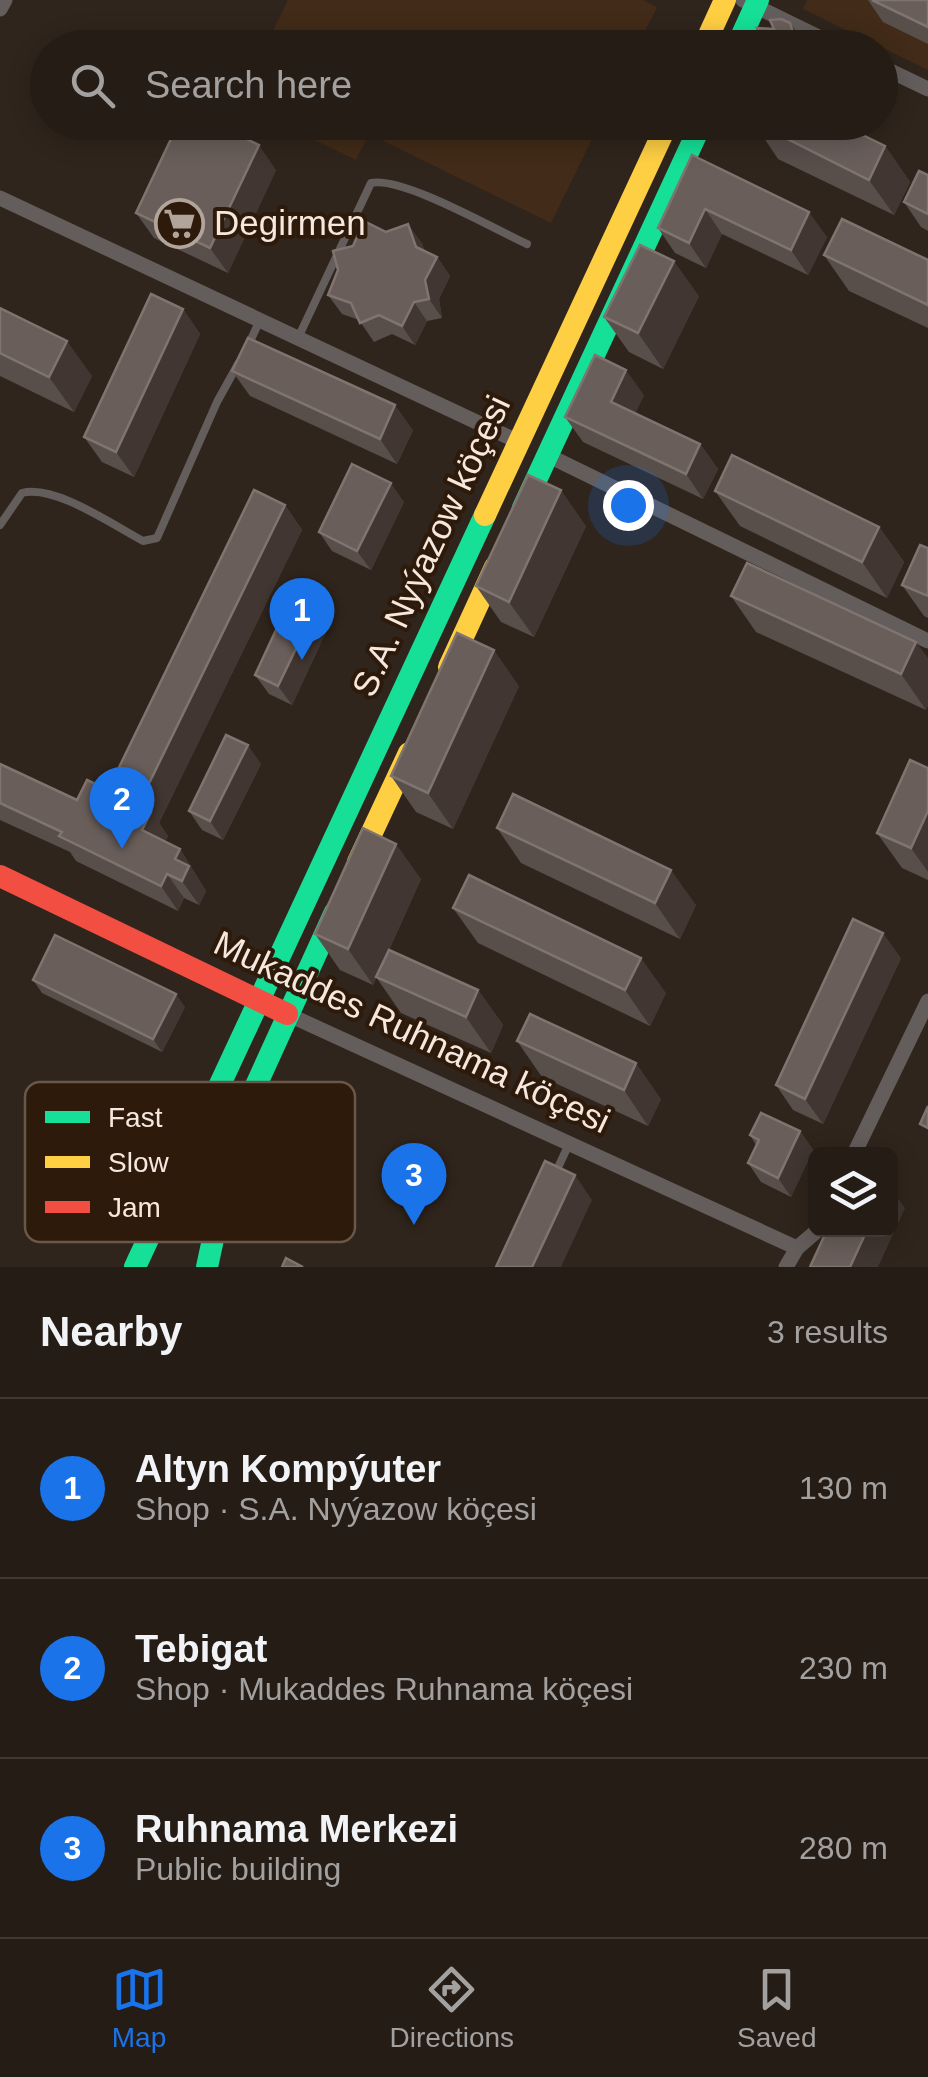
<!DOCTYPE html>
<meta charset="utf-8">
<style>
:root{--surface:#241c15;--page:#2c251e;--text:#f1f3f6;--muted:#a3a1a0;--line:#413a34;--accent:#1a73e8}
body{margin:0;font-family:Helvetica,sans-serif;background:var(--page);color:var(--text)}
.controls{position:absolute;right:30px;bottom:30px;display:grid;overflow:hidden;border-radius:15px;box-shadow:0 5px 25px #0003}
.controls button{width:90px;height:90px;display:grid;place-items:center;padding:0;border:0;border-bottom:2px solid var(--line);background:var(--surface);color:var(--text);font:50px sans-serif}
.you{position:absolute;left:628px;top:505px;width:35px;height:35px;margin:-25px;border:8px solid #fff;border-radius:50%;background:#1a73e8;box-shadow:0 0 0 15px #1a73e833}
.badge{display:grid;place-items:center;width:65px;height:65px;border-radius:50%;background:var(--accent);color:#fff;font-size:32px;font-weight:700}
.pin{position:absolute;translate:-50% -82px;filter:drop-shadow(0 2px 5px #0008)}
.pin::after{content:'';position:absolute;top:52px;width:35px;height:30px;background:inherit;clip-path:polygon(0 0,100% 0,50% 100%)}
.list{margin:0;padding:0;list-style:none}
h2{display:flex;justify-content:space-between;align-items:center;height:130px;margin:0;padding:0 40px;font-size:42px}
h2 small{font-size:32px;font-weight:400;color:var(--muted)}
.list li{display:grid;grid-template-columns:65px 1fr auto;gap:30px;align-items:center;box-sizing:border-box;height:180px;padding:0 40px;border-top:2px solid var(--line)}
.list b{display:block;font-size:38px;white-space:nowrap}
.list p{margin:0;font-size:32px;white-space:nowrap;color:var(--muted)}
.list em{font-size:32px;font-style:normal;color:var(--muted)}
.icon{flex:none;width:55px;height:55px;fill:none;stroke:currentColor;stroke-width:2;stroke-linecap:round;stroke-linejoin:round}
.map{position:relative;flex:none;width:928px;height:1267px;overflow:hidden}
.search{position:absolute;background:var(--surface);box-shadow:0 5px 25px #0003;left:30px;right:30px;top:30px;height:110px;display:flex;align-items:center;gap:25px;box-sizing:border-box;padding:0 35px;border-radius:55px;color:var(--muted);font-size:38px}
.sheet{height:670px;background:var(--surface)}
nav{display:flex;justify-content:space-around;align-items:center;box-sizing:border-box;height:140px;border-top:2px solid var(--line);background:var(--surface);font-size:28px;color:var(--muted)}
nav a{display:grid;justify-items:center;gap:5px}
nav .on{color:var(--accent)}
.map>svg:first-child{display:block}
.built{fill:#422b18}
.lines{fill:none;stroke-linecap:round;stroke-linejoin:round}
.lane{stroke:#635d5c;stroke-width:8}
.street{stroke:#635d5c;stroke-width:15}
.fast{stroke:#16e098;stroke-width:22}
.slow{stroke:#ffcf43;stroke-width:22}
.jam{stroke:#f24e42;stroke-width:22}
.wall{fill:#584e4a}
.shaded-wall{fill:#413631}
.building{fill:#695e5a;stroke:#7f746f;stroke-width:2.5}
.labels{text-anchor:middle;stroke-width:8;stroke-linejoin:round;paint-order:stroke}
.poi-label{font-size:35px;fill:#f6e8de;stroke:#2d1a0b;text-anchor:start}
.street-label{font-size:35px;fill:#f6e8de;stroke:#2d1a0b}
.key{fill:#2d1a0b;stroke:#69584a;stroke-width:2.5}
.key-label{font-size:28px;fill:#f6e8de}
</style>
<div class="map">
<svg width="928" height="1267" viewBox="0 0 928 1267">
<rect width="100%" height="100%" fill="#30251c"/>
<!-- built -->
<g class="built">
<polygon points="288,0 643,0 657,7 637,47 265,47"/>
<polygon points="807,0 928,0 928,70 803,9"/>
<polygon points="279,123 600,123 551,223 369,134 356,160"/>
</g>
<g class="lines">
<!-- lane -->
<g class="lane">
<path d="M 298,338 L 371,183 C 402,176 494,229 527,244"/>
<polyline points="247,348 260,320"/>
<path d="M 0,525 L 22,493 C 54,484 113,525 143,541 L 157,538 L 217,402 L 238,364"/>
<polyline points="554,1176 569,1144"/>
</g>
<!-- street -->
<g class="street">
<polyline points="743,0 841,48"/>
<polyline points="0,9 5,0"/>
<polyline points="880,66 928,89"/>
<polyline points="0,198 519,442"/>
<polyline points="547,455 928,641"/>
<polyline points="287,1014 797,1248"/>
<polyline points="854,1154 928,1001"/>
<polyline points="786,1267 797,1248 818,1230"/>
</g>
<!-- fast -->
<g class="fast">
<polyline points="736,48 758,0"/>
<polyline points="523,508 702,122"/>
<polyline points="135,1267 485,515"/>
<polyline points="207,1267 229,1165 248,1103 335,912"/>
</g>
<!-- slow -->
<g class="slow">
<polyline points="703,48 725,0"/>
<polyline points="485,515 668,122"/>
<polyline points="449,667 495,567"/>
<polyline points="358,862 409,753"/>
</g>
<!-- jam -->
<polyline class="jam" points="0,876 287,1014"/>
</g>
<!-- wall -->
<g class="wall">
<polygon points="868,0 928,0 928,44 883,22"/>
<polygon points="754,123 885,146 910,182 894,215 778,159"/>
<polygon points="692,155 827,237 808,275 722,234 706,268 675,253 658,228"/>
<polygon points="276,170 228,273 154,238 136,213"/>
<polygon points="928,175 928,231 921,227 904,202"/>
<polygon points="386,232 422,243 424,251 437,257 450,276 439,299 442,318 427,321 415,345 392,334 374,342 359,320 342,314 328,295 353,246"/>
<polygon points="824,255 928,260 928,328 849,291"/>
<polygon points="699,296 663,369 629,352 604,317"/>
<polygon points="0,308 92,376 74,412 0,376"/>
<polygon points="183,309 200,334 134,477 102,462 84,437"/>
<polygon points="232,371 413,430 397,464 250,396"/>
<polygon points="644,395 635,413 700,444 718,469 703,499 583,442 565,417"/>
<polygon points="715,491 879,527 904,562 887,598 740,526"/>
<polygon points="404,502 371,570 332,551 319,532"/>
<polygon points="285,505 302,530 159,823 168,836 165,842 180,849 206,891 199,905 184,898 178,911 76,861 70,852 0,820 0,764 77,800 108,790"/>
<polygon points="586,526 534,637 501,622 476,586"/>
<polygon points="928,548 928,618 924,616 902,585"/>
<polygon points="731,596 916,642 926,710 756,632"/>
<polygon points="314,611 327,630 292,705 269,694 255,675"/>
<polygon points="519,686 453,829 416,812 391,776"/>
<polygon points="261,764 223,840 202,830 189,811"/>
<polygon points="928,768 928,880 902,868 877,833"/>
<polygon points="497,828 696,905 680,939 521,863"/>
<polygon points="421,879 389,950 478,990 503,1025 491,1053 401,1013 376,977 383,963 373,985 340,970 315,934"/>
<polygon points="453,908 666,993 650,1026 478,943"/>
<polygon points="901,958 823,1124 793,1110 776,1085"/>
<polygon points="33,980 185,1007 162,1052 42,993"/>
<polygon points="517,1041 661,1099 648,1126 542,1077"/>
<polygon points="800,1131 813,1150 791,1197 761,1182 748,1163 756,1145 750,1135"/>
</g>
<!-- shaded-wall -->
<g class="shaded-wall">
<polygon points="790,23 804,42 805,48 798,48"/>
<polygon points="259,145 276,170 228,273 210,248"/>
<polygon points="885,146 910,182 894,215 869,180"/>
<polygon points="705,209 722,234 706,268 689,243"/>
<polygon points="809,212 827,237 808,275 791,250"/>
<polygon points="408,224 422,243 430,266 416,247"/>
<polygon points="437,257 450,276 439,299 442,318 429,299 425,280"/>
<polygon points="674,261 699,296 663,369 638,333"/>
<polygon points="414,302 427,321 415,345 402,326"/>
<polygon points="183,309 200,334 134,477 116,452"/>
<polygon points="67,341 92,376 74,412 49,377"/>
<polygon points="626,370 644,395 629,427 611,402"/>
<polygon points="395,405 413,430 397,464 380,439"/>
<polygon points="700,444 718,469 703,499 686,474"/>
<polygon points="391,483 404,502 371,570 357,551"/>
<polygon points="561,490 586,526 534,637 509,602"/>
<polygon points="285,505 302,530 159,823 168,836 159,855 142,830 138,806"/>
<polygon points="879,527 904,562 887,598 862,562"/>
<polygon points="314,611 327,630 292,705 278,686"/>
<polygon points="916,642 928,658 928,706 926,710 901,674"/>
<polygon points="494,650 519,686 453,829 428,793"/>
<polygon points="248,745 261,764 223,840 210,821"/>
<polygon points="928,811 928,872 911,848"/>
<polygon points="396,844 421,879 373,985 348,949"/>
<polygon points="180,849 206,891 199,905 182,881 175,859"/>
<polygon points="671,870 696,905 680,939 655,903"/>
<polygon points="167,874 184,898 178,911 161,886"/>
<polygon points="883,933 901,958 823,1124 805,1099"/>
<polygon points="641,958 666,993 650,1026 625,990"/>
<polygon points="478,990 503,1025 491,1053 466,1017"/>
<polygon points="176,994 185,1007 162,1052 153,1039"/>
<polygon points="636,1063 661,1099 648,1126 624,1090"/>
<polygon points="800,1131 813,1150 791,1197 778,1178"/>
<polygon points="575,1175 592,1200 561,1267 532,1267"/>
<polygon points="890,1188 905,1208 878,1267 850,1267 867,1230 890,1230"/>
</g>
<!-- building -->
<g class="building">
<polygon points="872,0 928,0 928,27"/>
<polygon points="781,19 790,23 798,48 751,48 750,44 764,40 757,28 774,29 770,20"/>
<polygon points="179,122 211,122 259,145 210,248 136,213"/>
<polygon points="754,122 836,122 885,146 869,180"/>
<polygon points="692,155 809,212 791,250 705,209 689,243 658,228"/>
<polygon points="919,171 928,175 928,214 904,202"/>
<polygon points="842,219 928,260 928,305 824,255"/>
<polygon points="364,221 386,232 408,224 416,247 437,257 425,280 429,299 414,302 402,326 379,315 360,323 351,303 328,295 338,270 333,251 353,246"/>
<polygon points="640,245 674,261 638,333 604,317"/>
<polygon points="151,294 183,309 116,452 84,437"/>
<polygon points="0,308 67,341 49,377 0,353"/>
<polygon points="248,338 395,405 380,439 232,371"/>
<polygon points="595,355 626,370 611,402 700,444 686,474 565,417"/>
<polygon points="732,455 879,527 862,562 715,491"/>
<polygon points="352,464 391,483 357,551 319,532"/>
<polygon points="528,475 561,490 509,602 476,586"/>
<polygon points="254,490 285,505 138,806 151,812 142,830 180,849 175,859 189,866 182,881 167,874 161,886 59,836 62,832 0,803 0,764 77,800 87,780 108,790"/>
<polygon points="920,545 928,548 928,596 902,585"/>
<polygon points="747,563 916,642 901,674 731,596"/>
<polygon points="290,600 314,611 278,686 255,675"/>
<polygon points="457,633 494,650 428,793 391,776"/>
<polygon points="226,735 248,745 210,821 189,811"/>
<polygon points="910,760 928,768 928,811 911,848 877,833"/>
<polygon points="513,794 671,870 655,903 497,828"/>
<polygon points="363,828 396,844 348,949 315,934"/>
<polygon points="469,875 641,958 625,990 453,908"/>
<polygon points="853,919 883,933 805,1099 776,1085"/>
<polygon points="55,935 176,994 153,1039 33,980"/>
<polygon points="389,950 478,990 466,1017 376,977"/>
<polygon points="530,1014 636,1063 624,1090 517,1041"/>
<polygon points="928,1106 928,1128 920,1124"/>
<polygon points="761,1113 800,1131 778,1178 748,1163 759,1140 750,1135"/>
<polygon points="545,1161 575,1175 532,1267 496,1267"/>
<polygon points="827,1230 867,1230 850,1267 810,1267"/>
<polygon points="286,1258 303,1267 282,1267"/>
</g>
<!-- icons -->
<defs>
<symbol id="supermarket-ring" viewBox="-11 -11 22 22"><circle r="9.5" fill="#2d1a0b" stroke="#b1a49a" stroke-width="1.5"/><path d="M-6-5.5h2.5l.6 2H6L4.5 2H-2.5L-4.4-4H-6ZM-1.5 3.2a1.3 1.3 0 1 0 .1 0ZM3 3.2a1.3 1.3 0 1 0 .1 0Z" fill="#b1a49a"/></symbol>
</defs>
<g fill-rule="evenodd">
<use href="#supermarket-ring" x="152" y="196" width="55" height="55"/>
</g>
<g class="labels">
<!-- poi labels -->
<g class="poi-label">
<text x="214" y="235">Degirmen</text>
</g>
<!-- street labels -->
<g class="street-label">
<text transform="translate(431 546) rotate(-65)" y="12">S.A. Nyýazow köçesi</text>
<text transform="translate(412 1032) rotate(25)" y="12">Mukaddes Ruhnama köçesi</text>
</g>
</g>
<!-- legend -->
<rect x="25" y="1082" width="330" height="160" rx="15" class="key"/>
<rect x="45" y="1111" width="45" height="12" fill="#16e098"/>
<rect x="45" y="1156" width="45" height="12" fill="#ffcf43"/>
<rect x="45" y="1201" width="45" height="12" fill="#f24e42"/>
<g class="key-label">
<text x="108" y="1127">Fast</text>
<text x="108" y="1172">Slow</text>
<text x="108" y="1217">Jam</text>
</g>
</svg>
<div class="controls">
<button><svg class="icon" aria-label="layers" viewBox="0 0 24 24"><path d="M12 4l9 5-9 5-9-5zM3 14l9 5 9-5"/></svg></button>
</div>
<div class="you"></div>
<div class="pin badge" style="left:302px;top:660px">1</div>
<div class="pin badge" style="left:122px;top:849px">2</div>
<div class="pin badge" style="left:414px;top:1225px">3</div>
<div class="search"><svg class="icon" aria-label="search" viewBox="0 0 24 24"><circle cx="10" cy="10" r="6"/><path d="M15 15l6 6"/></svg>Search here</div>
</div>
<section class="sheet">
<h2>Nearby<small>3 results</small></h2>
<ul class="list">
<li><span class="badge">1</span><div><b>Altyn Kompýuter</b><p>Shop · S.A. Nyýazow köçesi</p></div><em>130 m</em></li>
<li><span class="badge">2</span><div><b>Tebigat</b><p>Shop · Mukaddes Ruhnama köçesi</p></div><em>230 m</em></li>
<li><span class="badge">3</span><div><b>Ruhnama Merkezi</b><p>Public building</p></div><em>280 m</em></li>
</ul>
</section>
<nav>
<a class="on"><svg class="icon" aria-label="map" viewBox="0 0 24 24"><path d="M3 6l6-2 6 2 6-2v14l-6 2-6-2-6 2zM9 4v14M15 6v14"/></svg>Map</a>
<a><svg class="icon" aria-label="directions" viewBox="0 0 24 24"><path d="M12 3l9 9-9 9-9-9zM9 14v-3h6M13 9l2 2-2 2"/></svg>Directions</a>
<a><svg class="icon" aria-label="saved" viewBox="0 0 24 24"><path d="M7 4h10v16l-5-4-5 4z"/></svg>Saved</a>
</nav>
